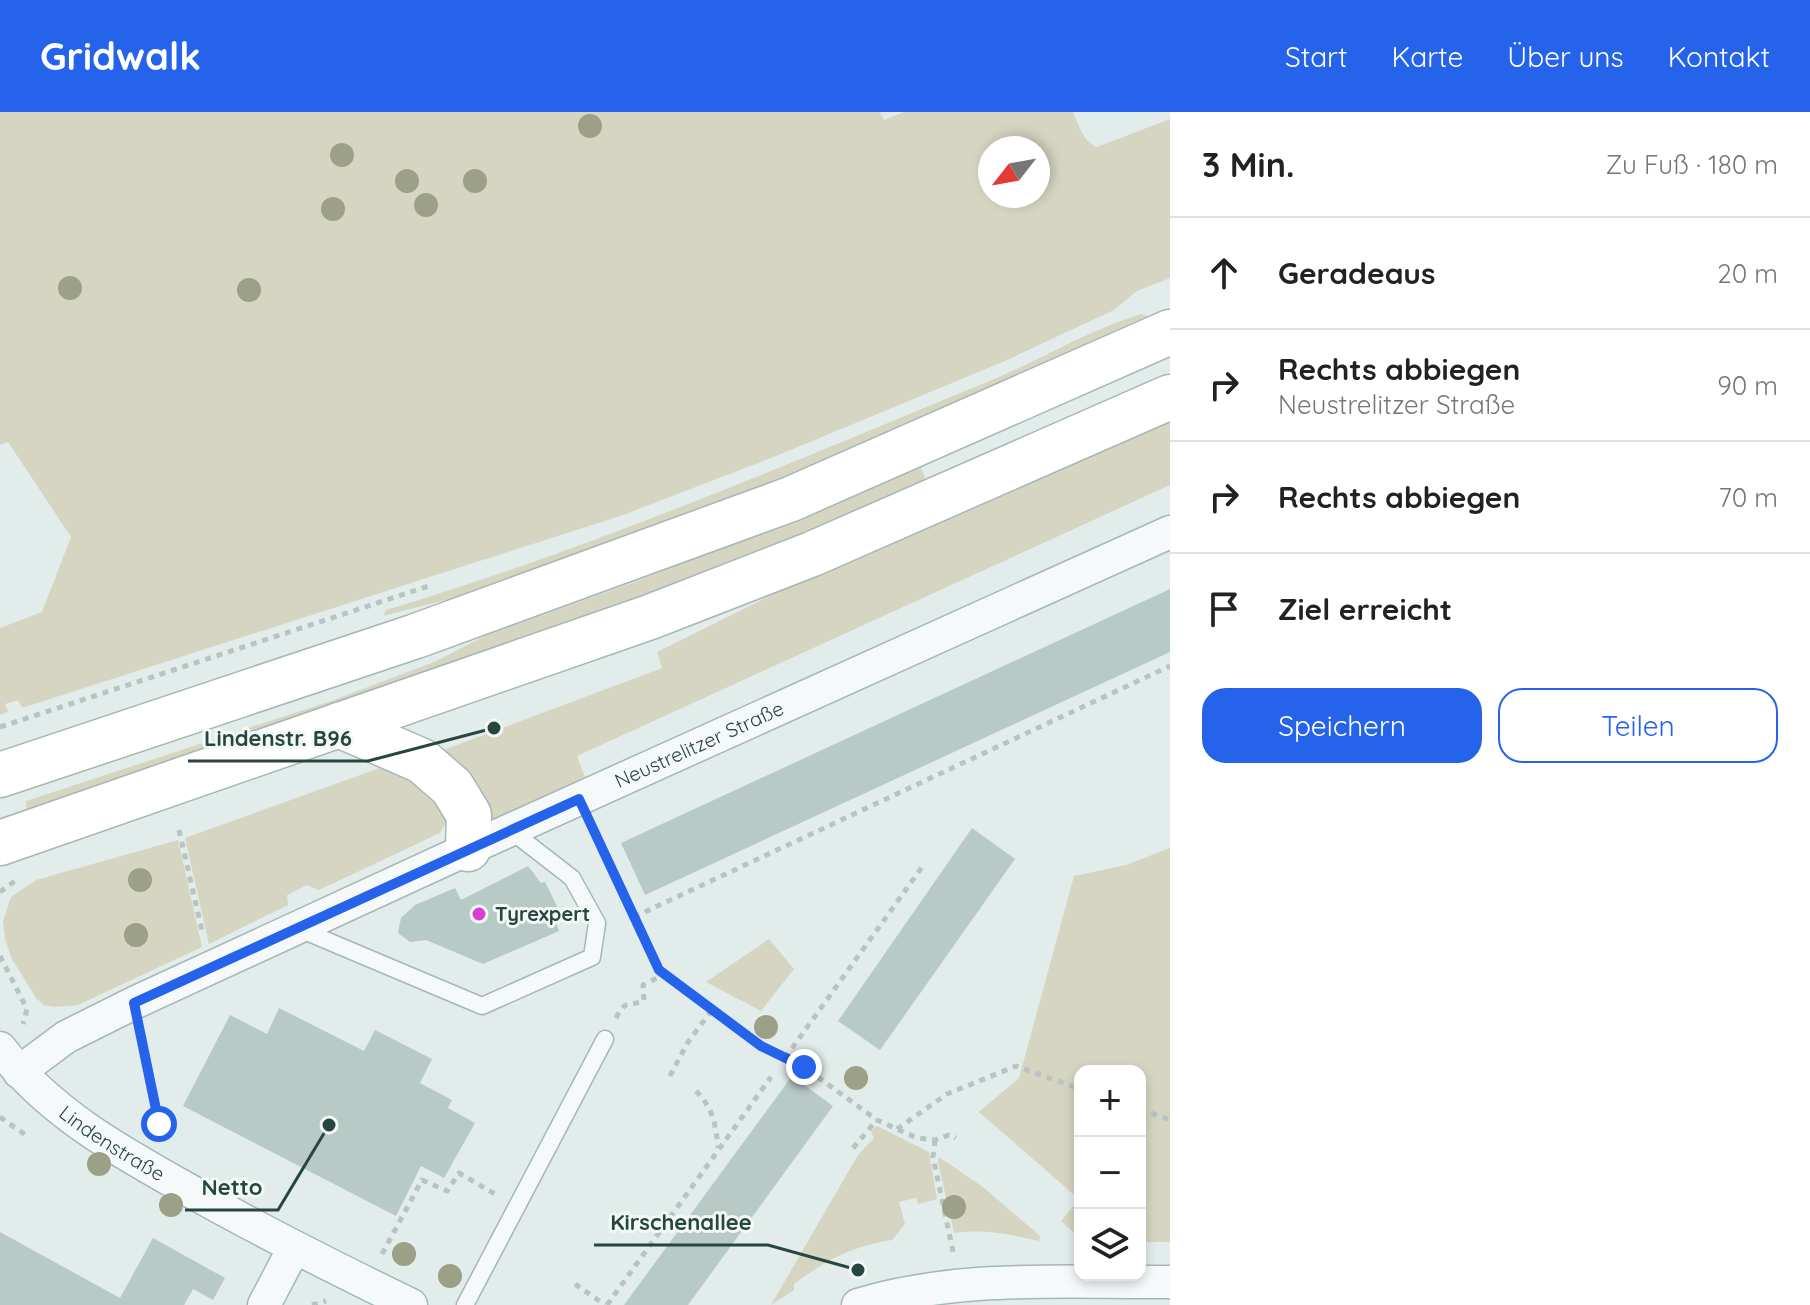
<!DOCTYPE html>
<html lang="de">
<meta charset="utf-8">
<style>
:root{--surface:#fff;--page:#f2f2f2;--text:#222;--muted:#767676;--line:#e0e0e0;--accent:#2563eb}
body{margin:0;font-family:Quicksand,sans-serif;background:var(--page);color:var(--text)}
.controls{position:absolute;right:24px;bottom:24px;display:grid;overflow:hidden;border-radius:16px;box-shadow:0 4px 12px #0003}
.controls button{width:72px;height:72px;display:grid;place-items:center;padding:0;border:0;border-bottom:2px solid var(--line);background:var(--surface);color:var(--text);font:40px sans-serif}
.compass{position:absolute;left:978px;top:24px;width:72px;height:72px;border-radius:50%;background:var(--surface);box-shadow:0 4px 12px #0003;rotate:239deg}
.stop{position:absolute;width:24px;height:24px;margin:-18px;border:6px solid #2563eb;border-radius:50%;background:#fff}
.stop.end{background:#2563eb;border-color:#fff;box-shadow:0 2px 8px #0008}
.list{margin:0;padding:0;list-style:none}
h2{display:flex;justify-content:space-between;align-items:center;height:104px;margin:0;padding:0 32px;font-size:34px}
h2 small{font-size:26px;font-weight:400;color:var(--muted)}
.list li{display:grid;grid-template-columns:52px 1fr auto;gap:24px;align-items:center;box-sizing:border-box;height:112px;padding:0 32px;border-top:2px solid var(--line)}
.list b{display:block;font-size:30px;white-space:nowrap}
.list p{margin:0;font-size:26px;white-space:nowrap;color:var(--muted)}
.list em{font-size:26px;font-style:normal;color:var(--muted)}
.actions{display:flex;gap:16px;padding:24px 32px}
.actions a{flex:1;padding:18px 0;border:2px solid var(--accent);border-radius:24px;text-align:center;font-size:28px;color:var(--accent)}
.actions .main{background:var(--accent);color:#fff}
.icon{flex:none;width:44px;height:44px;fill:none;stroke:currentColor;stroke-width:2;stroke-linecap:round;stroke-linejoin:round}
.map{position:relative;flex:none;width:1170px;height:1193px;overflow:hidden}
header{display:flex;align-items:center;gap:48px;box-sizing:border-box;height:112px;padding:0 40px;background:var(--accent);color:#fff}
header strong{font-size:38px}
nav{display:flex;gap:44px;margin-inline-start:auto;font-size:28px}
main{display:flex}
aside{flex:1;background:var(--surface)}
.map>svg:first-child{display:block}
.green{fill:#d6d5c2;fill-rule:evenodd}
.building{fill:#b8cac6}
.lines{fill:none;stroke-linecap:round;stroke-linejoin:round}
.service-casing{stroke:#a6b7b4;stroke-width:19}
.minor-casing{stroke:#a6b7b4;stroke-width:35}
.secondary-casing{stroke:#a6b7b4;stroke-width:47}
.path{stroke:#b8c3c2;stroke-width:5;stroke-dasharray:6 6;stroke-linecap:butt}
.service{stroke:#f5f9f9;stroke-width:16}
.minor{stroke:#f5f9f9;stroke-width:32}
.secondary{stroke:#fff;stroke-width:44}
.tree{fill:#9ca086}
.route{stroke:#2563eb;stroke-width:10}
.poi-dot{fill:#db3cd7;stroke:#f2f9f7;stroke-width:3}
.labels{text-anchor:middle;stroke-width:6;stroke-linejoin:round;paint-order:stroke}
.street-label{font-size:20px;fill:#284640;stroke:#f2f9f7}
.poi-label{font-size:20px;font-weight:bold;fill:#284640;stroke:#f2f9f7;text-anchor:start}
.leader{fill:none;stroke:#284640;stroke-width:3}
.callout-dot{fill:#284640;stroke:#f2f9f7;stroke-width:3}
.callout-label{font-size:22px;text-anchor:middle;font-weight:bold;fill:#284640;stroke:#f2f9f7;stroke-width:6;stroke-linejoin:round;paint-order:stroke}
</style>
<header>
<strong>Gridwalk</strong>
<nav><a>Start</a><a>Karte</a><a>Über uns</a><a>Kontakt</a></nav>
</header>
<main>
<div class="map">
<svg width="1170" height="1193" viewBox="0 0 1170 1193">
<rect width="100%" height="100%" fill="#e2ecea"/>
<!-- green -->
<g class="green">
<path d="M 0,0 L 880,0 L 884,8 L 904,0 L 1073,0 C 1079,13 1083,30 1097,35 L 1170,7 L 1170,166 L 1137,179 L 1114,198 L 1005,249 L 776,344 L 623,403 L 22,596 L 18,588 L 5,592 L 8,600 L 0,603 L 0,516 L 42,500 L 71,425 L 8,330 L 0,333 ZM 990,36 L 1038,36 L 1038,84 L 990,84 Z"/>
<path d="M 1141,202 L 1148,204 L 784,366 L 473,481 L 383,504 L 386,498 C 574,442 755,366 936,291 C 966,279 996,267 1025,253 C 1063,235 1101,214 1141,202 Z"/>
<polygon points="1170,305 1170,373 577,644 586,668 493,708 486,704 441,639 662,556 657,540 812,463"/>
<path d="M 920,353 L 927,371 C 634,498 331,598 27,698 L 26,689 L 331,589 L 434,550 L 485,524 L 640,468 L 798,405 Z"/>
<polygon points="388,653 407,657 449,705 440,721 319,778 307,773 287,783 288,793 209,832 185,726"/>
<polygon points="178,728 202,835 78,893 56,895 44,893 36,886 12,847 5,827 3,809 11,785 36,768"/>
<polygon points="1170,736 1170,1130 1140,1130 1140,959 1080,959 1080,1126 1061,1109 1079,1087 979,1000 1019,966 1074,764 1126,753"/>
<polygon points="769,827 794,857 761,899 706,870"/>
<path d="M 877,1014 L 929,1040 L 937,1087 L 918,1092 L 916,1086 L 899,1090 L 905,1112 L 892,1128 C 850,1135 828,1147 794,1172 L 794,1178 L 771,1193 L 858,1043 L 874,1026 L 871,1020 Z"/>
<path d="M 939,1045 L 983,1075 L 1040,1124 L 1039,1129 C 1010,1122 984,1117 954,1121 L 938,1050 Z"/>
</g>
<!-- building -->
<g class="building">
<polygon points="1170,477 1170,540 645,783 621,731"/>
<polygon points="972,716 1015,747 880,938 838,909"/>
<polygon points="528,754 541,771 545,770 558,796 552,800 559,819 483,852 426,828 410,830 398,821 401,806 415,793 455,776 461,788"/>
<polygon points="279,896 364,939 375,918 432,947 420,971 452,988 448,996 475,1011 444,1066 421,1054 396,1104 183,994 230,903 267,922"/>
<polygon points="792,964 833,994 688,1193 624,1193"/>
<polygon points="0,1120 120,1186 153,1126 225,1166 213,1188 193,1177 184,1193 0,1193"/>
</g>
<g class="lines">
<defs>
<g id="service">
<polyline points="297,816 482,894 592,845 597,811 572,766 510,718"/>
<polyline points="465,1193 605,927"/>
</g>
<g id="minor">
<path id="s1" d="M 0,936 C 49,1001 124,1042 194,1081 C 265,1121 337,1157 411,1193"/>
<path id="s2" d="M 19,960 L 66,925 L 134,891 L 468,737 L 1170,420"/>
<polyline points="264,1193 294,1136"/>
<path d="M 858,1193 C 959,1162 1065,1171 1170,1170"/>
</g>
<g id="secondary">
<polyline points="339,613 422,649 452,675 469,703 468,737"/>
<polyline points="0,663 416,524 791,387 1170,220"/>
<polyline points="0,731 650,505 812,442 1170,285"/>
</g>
</defs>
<!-- service casing -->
<use href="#service" class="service-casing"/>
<!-- minor casing -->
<use href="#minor" class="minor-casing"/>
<!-- secondary casing -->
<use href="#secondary" class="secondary-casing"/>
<!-- path -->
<g class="path">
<polyline points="0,615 429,474"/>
<polyline points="593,717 659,858 761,934 804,955 877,1008 917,1026 935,1028 949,1023 956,1026"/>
<polyline points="179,718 203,823"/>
<polyline points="0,780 15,769"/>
<polyline points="634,805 1170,554"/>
<polyline points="0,844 27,897 23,912"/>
<path d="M 616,906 C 627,886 627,895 644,889 L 643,873 L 665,862"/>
<polyline points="141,922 159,1012 165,1025"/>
<polyline points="785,946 925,751"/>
<polyline points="670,964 688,930 712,898"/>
<path d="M 696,979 C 713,996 716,1013 718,1036"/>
<polyline points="1140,997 1170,1008"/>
<polyline points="0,1005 27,1024"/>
<polyline points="897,1017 947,982 1016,954 1080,977"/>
<polyline points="935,1028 933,1045 954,1144"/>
<polyline points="853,1036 877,1008"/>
<polyline points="382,1142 422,1068 447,1079 459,1061 495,1082"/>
<polyline points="575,1172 605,1193"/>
<polyline points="312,1193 326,1189"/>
<polyline points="607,1193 771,965"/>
</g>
<!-- service -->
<use href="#service" class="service"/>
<!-- minor -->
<use href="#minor" class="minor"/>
<!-- secondary -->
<use href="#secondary" class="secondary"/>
</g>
<!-- trees -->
<g class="tree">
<circle cx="590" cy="14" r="12"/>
<circle cx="342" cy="43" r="12"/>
<circle cx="407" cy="69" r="12"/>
<circle cx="475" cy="69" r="12"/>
<circle cx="426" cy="93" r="12"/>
<circle cx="333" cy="97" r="12"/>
<circle cx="70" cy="176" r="12"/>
<circle cx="249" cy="178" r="12"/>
<circle cx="140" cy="768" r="12"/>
<circle cx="136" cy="823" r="12"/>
<circle cx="766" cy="915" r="12"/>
<circle cx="856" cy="966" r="12"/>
<circle cx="99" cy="1052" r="12"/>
<circle cx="171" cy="1093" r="12"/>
<circle cx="954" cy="1095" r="12"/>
<circle cx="404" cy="1142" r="12"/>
<circle cx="450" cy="1164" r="12"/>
</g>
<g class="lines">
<!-- route -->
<polyline class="route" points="159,1012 134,891 579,687 659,858 761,934 804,955"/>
</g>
<!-- markers -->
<circle class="poi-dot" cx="479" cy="802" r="8"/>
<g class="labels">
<!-- street labels -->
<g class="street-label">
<text dy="7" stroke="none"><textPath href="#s2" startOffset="756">Neustrelitzer Straße</textPath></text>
<text dy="7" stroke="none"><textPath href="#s1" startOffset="148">Lindenstraße</textPath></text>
</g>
<!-- poi labels -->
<g class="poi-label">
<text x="495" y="809">Tyrexpert</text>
</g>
</g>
<!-- callouts -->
<path class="leader" d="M494 616L368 649H188M329 1013L278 1098H185M858 1158L768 1133H594"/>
<g class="callout-dot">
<circle cx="494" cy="616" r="8"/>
<circle cx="329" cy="1013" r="8"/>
<circle cx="858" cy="1158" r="8"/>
</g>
<g class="callout-label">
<text x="278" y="634">Lindenstr. B96</text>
<text x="232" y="1083">Netto</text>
<text x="681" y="1118">Kirschenallee</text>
</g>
</svg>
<div class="controls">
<button>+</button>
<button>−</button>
<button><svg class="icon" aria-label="layers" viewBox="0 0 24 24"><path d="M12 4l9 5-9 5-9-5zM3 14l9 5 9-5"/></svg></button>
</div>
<svg class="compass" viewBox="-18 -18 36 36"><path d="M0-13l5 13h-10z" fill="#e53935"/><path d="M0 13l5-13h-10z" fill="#767676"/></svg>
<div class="stop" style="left:159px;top:1012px"></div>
<div class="stop end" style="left:804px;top:955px"></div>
</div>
<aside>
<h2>3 Min.<small>Zu Fuß · 180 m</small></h2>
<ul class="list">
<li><svg class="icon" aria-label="ahead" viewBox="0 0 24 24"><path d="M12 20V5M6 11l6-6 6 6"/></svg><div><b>Geradeaus</b></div><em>20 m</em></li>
<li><svg class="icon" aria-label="right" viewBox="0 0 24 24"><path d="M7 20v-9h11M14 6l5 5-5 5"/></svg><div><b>Rechts abbiegen</b><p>Neustrelitzer Straße</p></div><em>90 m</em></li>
<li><svg class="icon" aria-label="right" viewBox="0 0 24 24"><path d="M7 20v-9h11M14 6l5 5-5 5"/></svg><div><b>Rechts abbiegen</b></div><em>70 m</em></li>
<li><svg class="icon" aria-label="arrive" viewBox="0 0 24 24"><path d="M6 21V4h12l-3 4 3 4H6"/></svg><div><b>Ziel erreicht</b></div></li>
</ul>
<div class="actions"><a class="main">Speichern</a><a>Teilen</a></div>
</aside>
</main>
